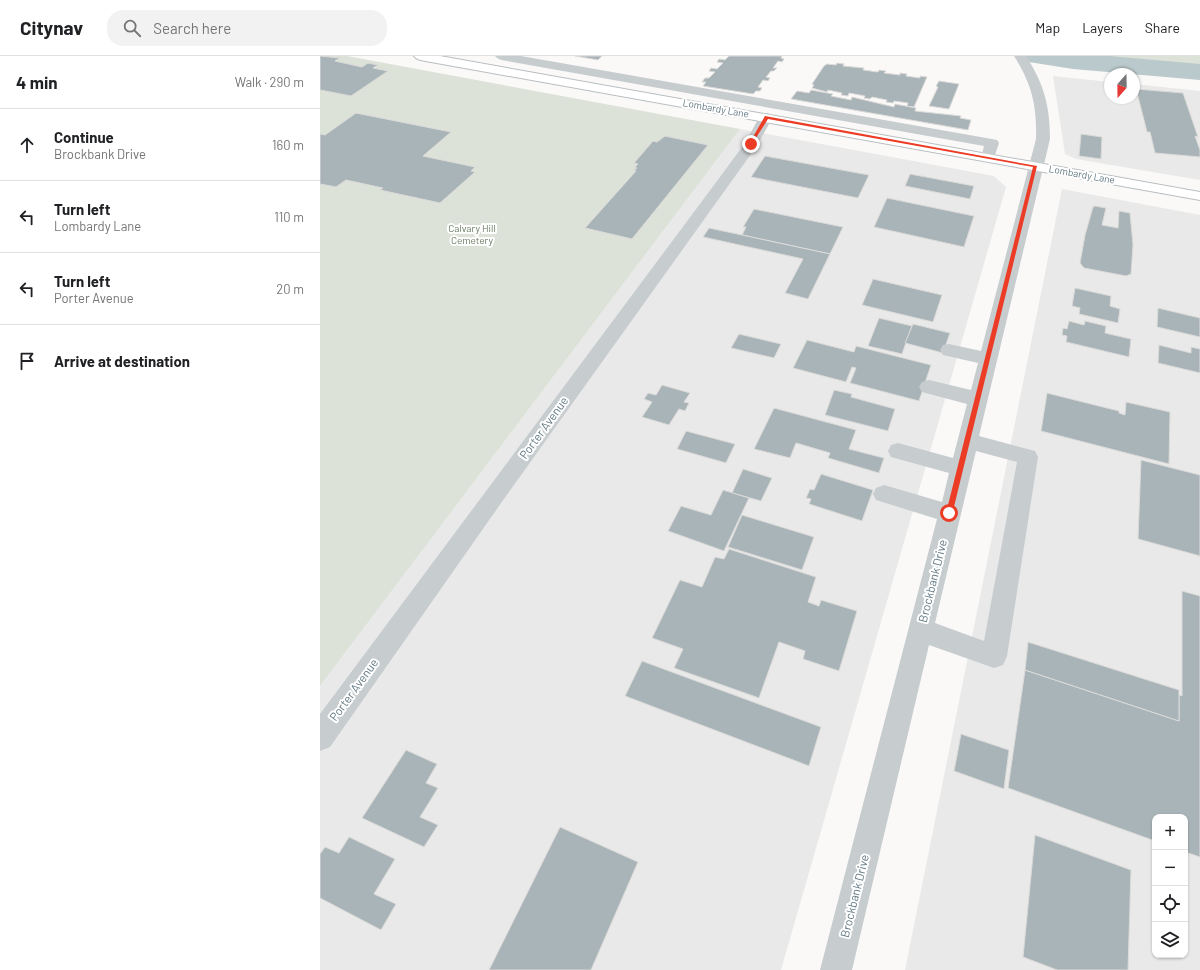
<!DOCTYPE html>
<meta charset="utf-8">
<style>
:root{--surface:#fff;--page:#f2f2f2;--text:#202124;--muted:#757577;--line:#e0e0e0}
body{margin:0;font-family:Barlow,sans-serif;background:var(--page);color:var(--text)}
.controls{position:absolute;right:12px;bottom:12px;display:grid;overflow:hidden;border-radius:8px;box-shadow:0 1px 3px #0004}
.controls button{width:36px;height:36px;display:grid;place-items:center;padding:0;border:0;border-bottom:1px solid var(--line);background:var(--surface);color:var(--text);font:20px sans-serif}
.compass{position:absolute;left:784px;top:12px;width:36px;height:36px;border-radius:50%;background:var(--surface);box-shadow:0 1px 3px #0004;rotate:200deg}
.stop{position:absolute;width:12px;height:12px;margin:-9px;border:3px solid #ec3c25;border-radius:50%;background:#fff}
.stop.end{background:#ec3c25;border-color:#fff;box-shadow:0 1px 4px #0008}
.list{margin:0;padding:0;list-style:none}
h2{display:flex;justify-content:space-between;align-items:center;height:52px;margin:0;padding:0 16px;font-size:17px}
h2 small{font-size:13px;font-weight:400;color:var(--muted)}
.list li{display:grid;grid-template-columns:26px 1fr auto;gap:12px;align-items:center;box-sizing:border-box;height:72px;padding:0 16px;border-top:1px solid var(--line)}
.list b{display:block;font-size:15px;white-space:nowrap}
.list p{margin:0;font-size:13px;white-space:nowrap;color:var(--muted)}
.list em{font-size:13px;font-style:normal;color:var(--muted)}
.icon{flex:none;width:22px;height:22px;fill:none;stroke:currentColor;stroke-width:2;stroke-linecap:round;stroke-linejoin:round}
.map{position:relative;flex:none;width:880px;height:914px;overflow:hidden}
header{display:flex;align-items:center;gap:24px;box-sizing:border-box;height:56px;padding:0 20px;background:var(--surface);border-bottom:1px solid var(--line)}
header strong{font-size:19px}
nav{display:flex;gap:22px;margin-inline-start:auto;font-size:14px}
.search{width:280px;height:36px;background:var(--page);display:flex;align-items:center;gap:10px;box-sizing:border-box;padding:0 14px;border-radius:16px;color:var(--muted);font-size:15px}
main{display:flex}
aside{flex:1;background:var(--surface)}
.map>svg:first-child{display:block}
.built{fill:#e8e9e8;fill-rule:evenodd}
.green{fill:#dce2d8}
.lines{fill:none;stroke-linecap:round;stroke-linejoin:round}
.river{fill:#bac9cb;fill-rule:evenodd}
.building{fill:#a9b4b9;stroke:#dcdbd9}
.major-casing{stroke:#b8bec1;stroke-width:2}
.minor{fill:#c7cccf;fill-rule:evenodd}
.major{fill:#fff;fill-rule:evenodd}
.route{fill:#ec3c25}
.labels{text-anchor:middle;stroke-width:4;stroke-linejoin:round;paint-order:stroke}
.far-street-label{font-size:10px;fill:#637984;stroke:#fff}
.far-park-label{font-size:10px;fill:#6a7a62;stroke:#fff}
.street-label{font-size:12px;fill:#637984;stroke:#fff}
</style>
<header>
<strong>Citynav</strong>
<div class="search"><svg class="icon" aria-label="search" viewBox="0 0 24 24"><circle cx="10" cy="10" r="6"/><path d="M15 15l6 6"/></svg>Search here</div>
<nav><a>Map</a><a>Layers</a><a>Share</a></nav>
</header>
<main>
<aside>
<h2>4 min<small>Walk · 290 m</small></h2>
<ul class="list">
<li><svg class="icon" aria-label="ahead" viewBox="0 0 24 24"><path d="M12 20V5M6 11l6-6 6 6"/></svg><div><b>Continue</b><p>Brockbank Drive</p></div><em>160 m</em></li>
<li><svg class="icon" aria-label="left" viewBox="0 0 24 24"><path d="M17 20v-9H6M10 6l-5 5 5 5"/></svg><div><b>Turn left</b><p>Lombardy Lane</p></div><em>110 m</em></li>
<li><svg class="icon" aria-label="left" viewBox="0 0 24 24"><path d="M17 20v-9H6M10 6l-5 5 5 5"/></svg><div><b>Turn left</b><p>Porter Avenue</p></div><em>20 m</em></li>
<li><svg class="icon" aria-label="arrive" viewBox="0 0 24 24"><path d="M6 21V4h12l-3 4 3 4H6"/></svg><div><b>Arrive at destination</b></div></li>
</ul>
</aside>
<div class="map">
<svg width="880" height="914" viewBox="0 0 880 914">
<rect width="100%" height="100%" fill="#faf9f7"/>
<!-- built -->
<g class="built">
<polygon points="733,20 790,26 790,42 814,42 814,28 880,35 880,124 756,103 745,98"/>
<polygon points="420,73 674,120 686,131 461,914 0,914 0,630"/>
<path d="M 742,133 L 880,159 L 880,914 L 585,914 ZM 835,761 L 865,761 L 865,899 L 835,899 Z"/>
</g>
<!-- green -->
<g class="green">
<polygon points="0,0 27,0 420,73 0,630"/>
<polygon points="771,0 880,0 880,9"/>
</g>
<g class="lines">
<!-- river -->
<polygon class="river" points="705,0 789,0 880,8 880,24 753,13 709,6"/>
</g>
<!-- building -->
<g class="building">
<polygon points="0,0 20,2 15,5 42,11 48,7 58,9 53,12 68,15 31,40 0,34"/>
<polygon points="255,0 282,0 278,4"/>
<polygon points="409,0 462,0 461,2 464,3 462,6 458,5 453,12 457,12 454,15 451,15 446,21 450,22 448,25 443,24 438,31 442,32 440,35 436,35 433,38 383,30 386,26 382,26 385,22 389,22 395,16 389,15 391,12 397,13 403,7 397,6 399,3 405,4"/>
<polygon points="517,7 524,8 523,10 544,12 543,14 558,16 559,14 566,15 564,17 580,19 580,17 587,18 586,20 600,22 600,20 607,21 594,51 587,50 588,47 574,45 573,47 566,46 567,44 552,41 550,43 544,42 545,40 529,37 528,40 521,39 522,37 508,34 507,36 492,32 494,29 492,28 504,10 507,8 516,9"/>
<polygon points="619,25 639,28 629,53 609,50 618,31 616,30"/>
<polygon points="816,33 863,37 878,81 875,80 880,94 880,101 835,97 830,76 827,76"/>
<polygon points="491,34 513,38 511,40 531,44 532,41 574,51 575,48 596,52 595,55 641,60 640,62 651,64 648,74 471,43 477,35 489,37"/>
<polygon points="36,57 131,76 103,100 155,111 151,115 155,116 120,147 60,134 63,132 26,124 16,131 0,128 0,78 5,79"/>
<polygon points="761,78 782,81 781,103 759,100"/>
<polygon points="345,80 388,89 312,183 265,172 316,115 314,114 317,112 315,111 318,108 314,107 333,85 337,86"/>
<polygon points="445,100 549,119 538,142 431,121"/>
<polygon points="590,118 654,130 650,143 585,130"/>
<polygon points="567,142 654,160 644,191 554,171"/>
<polygon points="775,150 786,152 782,169 798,172 799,155 810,157 813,189 811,218 806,220 764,212 760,207 765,179 773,151"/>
<polygon points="434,153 523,171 510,198 422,179 426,171 423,171"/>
<polygon points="389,172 422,179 510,198 488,243 465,237 483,203 383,181"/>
<polygon points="553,223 622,239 613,266 542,249"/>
<polygon points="755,232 791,240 790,250 800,253 798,267 759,258 760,252 752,250"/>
<polygon points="838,252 880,262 880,281 837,271"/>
<polygon points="559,262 592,270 582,298 548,290"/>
<polygon points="749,265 764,269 765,265 786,270 785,277 811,283 809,301 746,286 747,280 742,279 743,272 747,273"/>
<polygon points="593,268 630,277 623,297 585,287"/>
<polygon points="419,278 461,288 454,302 411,292"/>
<polygon points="487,284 534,296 536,290 611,309 599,345 530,327 536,312 532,311 526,326 473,312"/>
<polygon points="839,289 871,297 871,291 880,293 880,317 838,307"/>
<polygon points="342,329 370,337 364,346 369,347 365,355 359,353 349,369 322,361 332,346 324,343 328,337 336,339"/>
<polygon points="514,334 532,338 531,341 575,353 568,375 505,359"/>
<polygon points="727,337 799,355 799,357 805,359 806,346 850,356 849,408 721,375"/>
<polygon points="454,352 536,374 529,393 564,402 559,417 508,402 510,397 476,387 470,402 434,393"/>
<polygon points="366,375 415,388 406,407 357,393"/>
<polygon points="821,404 880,419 880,500 818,483"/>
<polygon points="423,413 452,422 441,445 412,437"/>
<polygon points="501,418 553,434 542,465 489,448 491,443 486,442 490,433 494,434"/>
<polygon points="403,434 429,442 404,495 348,475 361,450 391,459"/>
<polygon points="422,459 494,481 482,514 408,491"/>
<polygon points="409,493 496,521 488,546 499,550 501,544 537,555 519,615 483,603 485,595 459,586 439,642 354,612 363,593 332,582 360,524 382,531 395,501 404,503"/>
<polygon points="862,535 880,540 880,801 865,796 865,761 835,761 835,785 688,732 705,614 859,665 859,639 862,640"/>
<polygon points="708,586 859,634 859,665 705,614"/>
<polygon points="322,605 501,671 489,710 305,640"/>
<polygon points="641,678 689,694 684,733 634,715"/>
<polygon points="86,694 117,708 106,727 118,732 100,761 118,769 104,791 42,762"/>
<polygon points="240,771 318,806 271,914 169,914"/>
<polygon points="715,779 811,814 808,914 737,914 703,901"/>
<polygon points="29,781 75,803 54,838 76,848 61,874 0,842 0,798 5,791 19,797"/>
</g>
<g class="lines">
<defs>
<polygon id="major" points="94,0 120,0 880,136 880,144 100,4 96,2"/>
</defs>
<!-- major casing -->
<use href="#major" class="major-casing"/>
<!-- minor -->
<g class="minor">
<polygon points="175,0 201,0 672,83 677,84 679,87 673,105 668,106 663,105 661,102 664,90 181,4 177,2"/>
<path d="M 694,0 L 706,0 C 724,28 730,50 730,83 L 659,380 L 715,395 L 718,401 L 687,600 L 683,609 L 674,612 L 609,589 L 532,914 L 500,914 L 617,463 L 556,444 L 553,438 L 556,432 L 564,429 L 622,446 L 629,417 L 571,401 L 568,395 L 571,389 L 578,387 L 633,402 L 647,348 L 602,336 L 599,331 L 602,326 L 609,324 L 651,334 L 658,307 L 623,299 L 620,294 L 623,289 L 629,288 L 661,295 L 716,83 C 717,50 712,28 694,0 ZM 656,395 L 697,406 L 664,585 L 615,567 Z"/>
<polygon points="446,57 451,58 453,61 436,91 186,440 10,691 0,695 0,658 400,121 425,87 441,58"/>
</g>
<!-- major -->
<use href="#major" class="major"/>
</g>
<!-- route -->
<polygon class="route" points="445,60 717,110 632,459 627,459 626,457 713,111 448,63 432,88 429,88"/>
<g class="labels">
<!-- far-street labels -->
<g class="far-street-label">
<text transform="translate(396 52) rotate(10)" y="4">Lombardy Lane</text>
<text transform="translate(762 118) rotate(10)" y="4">Lombardy Lane</text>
</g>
<!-- far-park labels -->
<g class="far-park-label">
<text x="152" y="176">Calvary Hill<tspan x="152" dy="12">Cemetery</tspan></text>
</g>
<!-- street labels -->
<g class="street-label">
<text transform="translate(224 372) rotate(-54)" y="4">Porter Avenue</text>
<text transform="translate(613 525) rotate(-76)" y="4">Brockbank Drive</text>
<text transform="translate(34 634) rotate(-54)" y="4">Porter Avenue</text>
<text transform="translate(535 840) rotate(-76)" y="4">Brockbank Drive</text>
</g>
</g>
</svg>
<div class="controls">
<button>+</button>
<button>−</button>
<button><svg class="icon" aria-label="locate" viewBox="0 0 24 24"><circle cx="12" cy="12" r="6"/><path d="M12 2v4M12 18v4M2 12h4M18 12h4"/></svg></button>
<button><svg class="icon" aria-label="layers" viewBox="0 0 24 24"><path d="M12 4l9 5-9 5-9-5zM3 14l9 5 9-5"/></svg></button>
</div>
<svg class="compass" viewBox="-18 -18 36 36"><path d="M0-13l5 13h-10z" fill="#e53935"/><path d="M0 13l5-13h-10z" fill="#757577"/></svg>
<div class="stop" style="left:629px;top:457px"></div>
<div class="stop end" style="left:431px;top:88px"></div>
</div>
</main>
